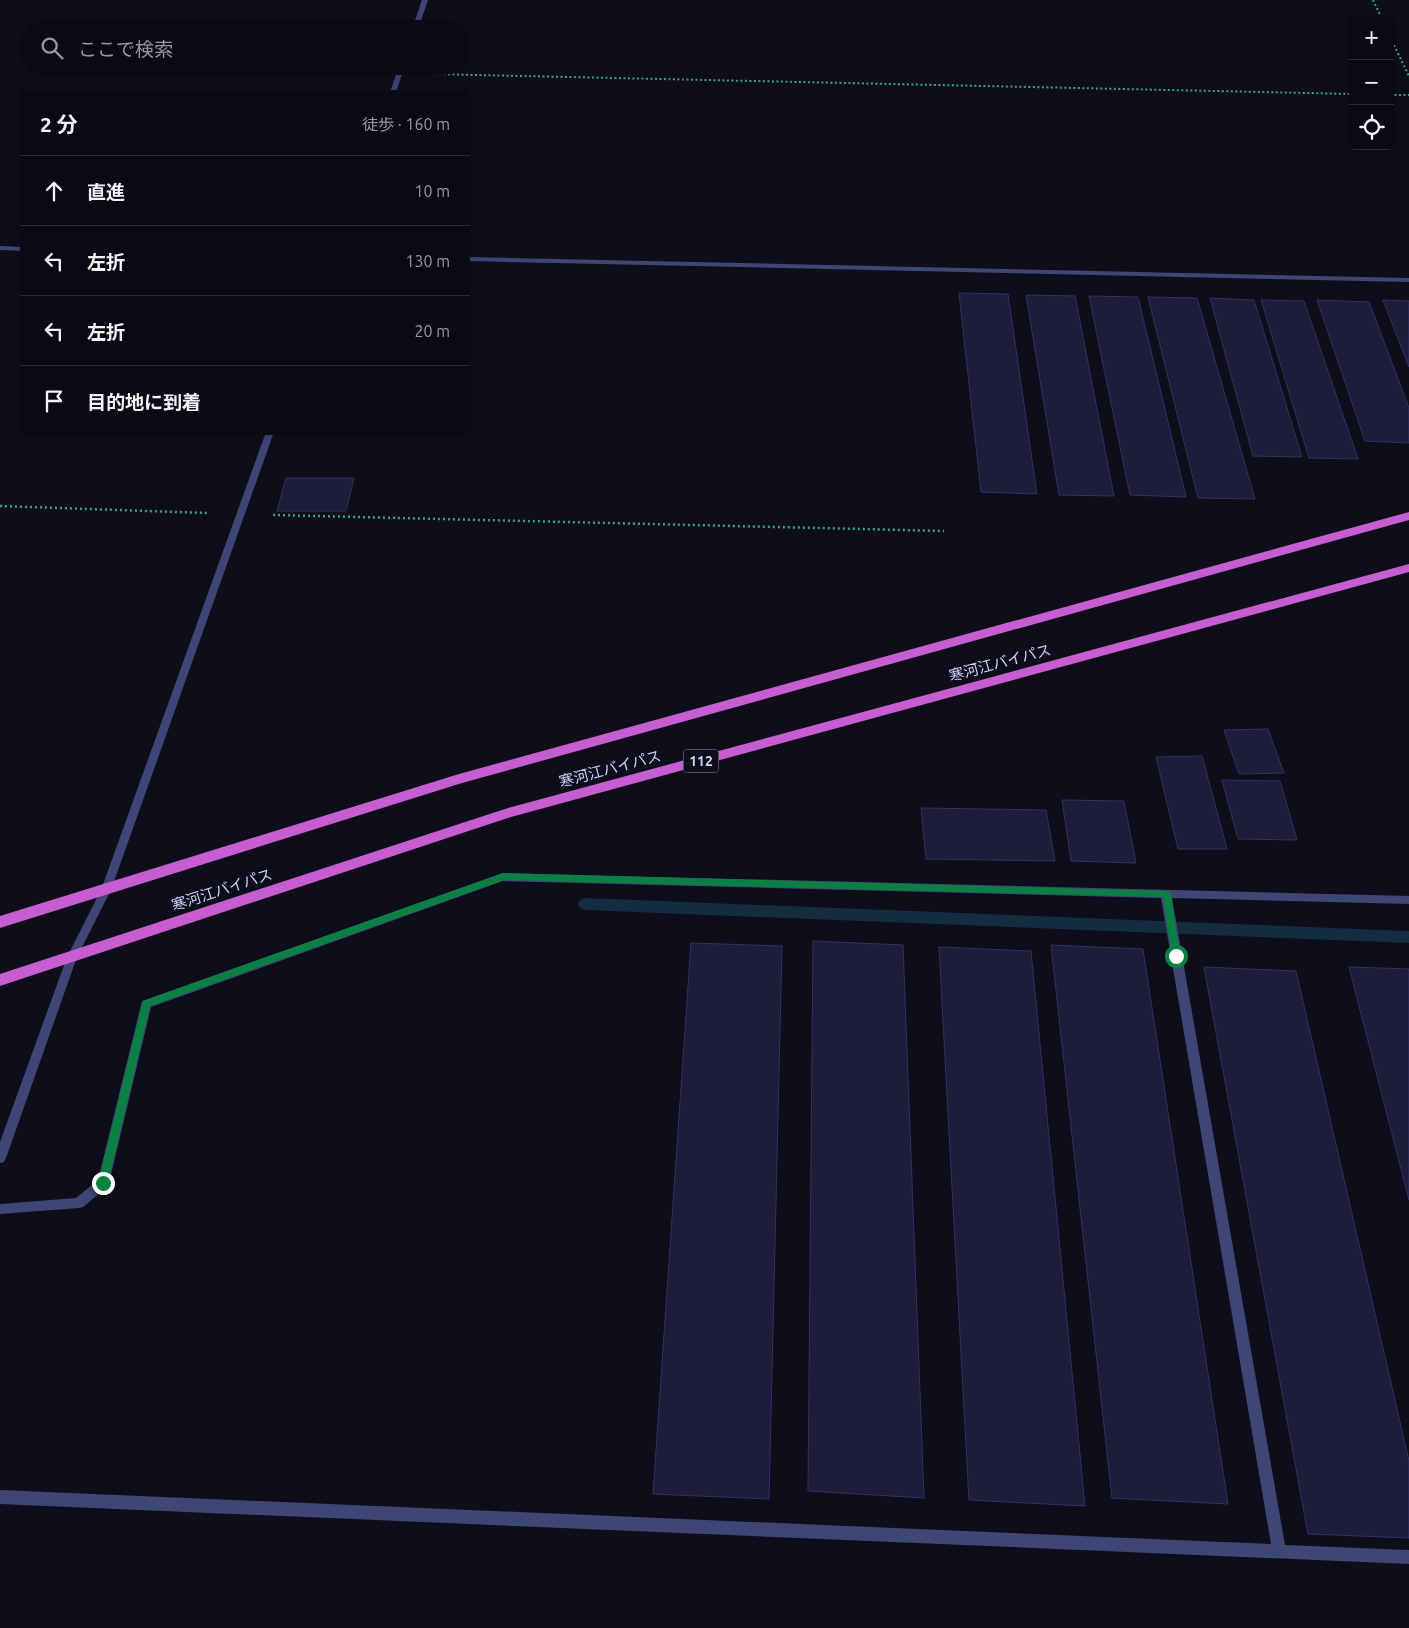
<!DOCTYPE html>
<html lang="ja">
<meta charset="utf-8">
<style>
:root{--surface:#0a0a14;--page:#13131d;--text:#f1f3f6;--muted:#999aa0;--line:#2a2b34}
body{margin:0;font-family:Ubuntu,"Noto Sans JP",sans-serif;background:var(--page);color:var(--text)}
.controls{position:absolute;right:15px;top:15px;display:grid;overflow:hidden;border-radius:5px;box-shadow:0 2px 12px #0003}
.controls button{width:45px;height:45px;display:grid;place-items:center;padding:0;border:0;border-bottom:1px solid var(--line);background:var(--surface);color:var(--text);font:25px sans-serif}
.stop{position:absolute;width:15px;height:15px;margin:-11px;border:4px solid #0b8043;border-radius:50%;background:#fff}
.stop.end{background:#0b8043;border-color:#fff;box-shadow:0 1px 5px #0008}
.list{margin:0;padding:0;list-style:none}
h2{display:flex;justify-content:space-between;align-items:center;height:65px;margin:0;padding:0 20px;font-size:21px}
h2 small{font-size:16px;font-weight:400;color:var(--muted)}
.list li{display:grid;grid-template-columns:32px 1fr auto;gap:15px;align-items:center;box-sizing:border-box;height:70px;padding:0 20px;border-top:1px solid var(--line)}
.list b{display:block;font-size:19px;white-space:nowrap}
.list em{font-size:16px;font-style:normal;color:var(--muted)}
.icon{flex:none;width:28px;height:28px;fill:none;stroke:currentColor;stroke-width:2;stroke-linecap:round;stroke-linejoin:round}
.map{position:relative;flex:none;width:1409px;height:1628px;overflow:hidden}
.search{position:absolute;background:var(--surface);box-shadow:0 2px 12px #0003;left:20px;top:20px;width:450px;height:55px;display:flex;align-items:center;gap:12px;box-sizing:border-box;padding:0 18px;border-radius:28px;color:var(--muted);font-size:19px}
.panel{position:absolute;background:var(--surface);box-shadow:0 2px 12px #0003;left:20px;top:90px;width:450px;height:345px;border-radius:5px}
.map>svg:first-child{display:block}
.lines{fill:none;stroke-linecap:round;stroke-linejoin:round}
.stream{fill:#132c3f;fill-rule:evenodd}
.building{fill:#1d1c3a;stroke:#323163}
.path-far1{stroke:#3ba088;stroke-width:2;stroke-dasharray:2 2.5;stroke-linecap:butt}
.path{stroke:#3ba088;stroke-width:2.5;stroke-dasharray:2 3;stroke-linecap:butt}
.service{fill:#3e4675;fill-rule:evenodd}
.minor{fill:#3e4675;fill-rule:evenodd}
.trunk{fill:#c65ed1;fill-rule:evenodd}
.route{fill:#0b8043}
.labels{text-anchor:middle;stroke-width:4;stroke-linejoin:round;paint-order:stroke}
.shield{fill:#0e0e1b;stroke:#9496b6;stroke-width:1}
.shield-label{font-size:14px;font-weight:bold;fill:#ced1f9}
.street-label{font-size:15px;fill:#ced1f9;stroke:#0e0e1b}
</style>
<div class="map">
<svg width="1409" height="1628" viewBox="0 0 1409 1628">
<rect width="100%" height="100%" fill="#0e0e1b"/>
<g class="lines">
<!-- stream -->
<polygon class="stream" points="586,898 1409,931 1409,943 586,910 580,908 578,904 580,900"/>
</g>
<!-- building -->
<g class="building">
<polygon points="959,293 1008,294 1037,494 981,492"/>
<polygon points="1026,295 1075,296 1114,496 1059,495"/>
<polygon points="1089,296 1138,297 1186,497 1130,495"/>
<polygon points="1148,297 1197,298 1255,499 1198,498"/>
<polygon points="1210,298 1254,300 1302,457 1253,456"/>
<polygon points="1261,300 1304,301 1358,459 1309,458"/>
<polygon points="1317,300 1369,302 1409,408 1409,443 1365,441"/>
<polygon points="1383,300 1409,301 1409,367"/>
<polygon points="286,478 354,478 346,511 277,511"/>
<polygon points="1268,729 1284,773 1239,774 1224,730"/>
<polygon points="1202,756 1227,849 1178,849 1156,757"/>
<polygon points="1222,780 1280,781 1297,840 1238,839"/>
<polygon points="1062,800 1124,801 1136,863 1071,861"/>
<polygon points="921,808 1046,810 1055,861 926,859"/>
<polygon points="813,941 903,945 924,1498 808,1491"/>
<polygon points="691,943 782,946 769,1499 653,1494"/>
<polygon points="1051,945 1143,949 1228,1504 1112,1498"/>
<polygon points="939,947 1031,951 1085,1506 969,1500"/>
<polygon points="1204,967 1296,971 1409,1461 1409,1538 1308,1534"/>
<polygon points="1349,967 1409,969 1409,1200"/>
</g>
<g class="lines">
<!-- path-far1 -->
<g class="path-far1">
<polyline points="1373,0 1382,19"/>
<polyline points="1390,37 1409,76"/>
<polyline points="430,74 1353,94"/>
<polyline points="1390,95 1409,95"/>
</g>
<!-- path -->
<g class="path">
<polyline points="0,506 207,513"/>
<polyline points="273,515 944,531"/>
</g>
<!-- service -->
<g class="service">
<polygon points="422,0 428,0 418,29 412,29"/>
<polygon points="399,66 405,66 396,92 390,92"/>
<polygon points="0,246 22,247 22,251 0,250"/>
<polygon points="468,257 1409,278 1409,282 468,261"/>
<polygon points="266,432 274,432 111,890 110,893 102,893 101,890"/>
<polygon points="503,873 1409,896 1409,904 1172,898 1285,1545 1409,1550 1409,1564 0,1504 0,1490 1271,1544 1161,898 503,881 151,1007 109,1183 107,1187 83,1207 79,1208 0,1214 0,1204 76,1198 98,1180 142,1001"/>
<polygon points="72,953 76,954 77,957 6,1158 4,1162 0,1163 0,1142 67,957 68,954"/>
</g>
<!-- minor -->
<polygon class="minor" points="106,886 110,887 111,890 77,957 76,960 68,960 67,957 101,890 102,887"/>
<!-- trunk -->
<g class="trunk">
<polygon points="1409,512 1409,520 462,783 0,928 0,916 459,774"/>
<polygon points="1409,564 1409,572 511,817 0,986 0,974 508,808"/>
</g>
</g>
<!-- route -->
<polygon class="route" points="503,873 1166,891 1171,894 1180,956 1176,960 1172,956 1163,897 504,880 150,1006 108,1183 107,1186 100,1186 98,1183 143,1001"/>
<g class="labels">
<!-- shield labels -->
<rect class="shield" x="683.5" y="749.5" width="35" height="23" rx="4"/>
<g class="shield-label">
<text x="701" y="766">112</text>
</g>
<!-- street labels -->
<g class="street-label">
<text transform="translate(1000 663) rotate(-15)" y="5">寒河江バイパス</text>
<text transform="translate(610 769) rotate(-15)" y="5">寒河江バイパス</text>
<text transform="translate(222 890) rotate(-18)" y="5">寒河江バイパス</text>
</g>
</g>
</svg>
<div class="controls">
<button>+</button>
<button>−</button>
<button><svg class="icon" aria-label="locate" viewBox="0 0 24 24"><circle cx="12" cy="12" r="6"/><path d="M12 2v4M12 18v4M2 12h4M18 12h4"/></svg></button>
</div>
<div class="stop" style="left:1176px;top:956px"></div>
<div class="stop end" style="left:103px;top:1183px"></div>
<div class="search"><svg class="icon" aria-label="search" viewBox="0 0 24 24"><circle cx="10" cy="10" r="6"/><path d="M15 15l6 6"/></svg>ここで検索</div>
<section class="panel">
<h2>2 分<small>徒歩 · 160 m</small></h2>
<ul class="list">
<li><svg class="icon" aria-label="ahead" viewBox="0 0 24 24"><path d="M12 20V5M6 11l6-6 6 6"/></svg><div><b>直進</b></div><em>10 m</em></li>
<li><svg class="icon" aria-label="left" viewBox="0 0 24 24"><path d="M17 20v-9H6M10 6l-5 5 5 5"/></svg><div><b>左折</b></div><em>130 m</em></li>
<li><svg class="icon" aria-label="left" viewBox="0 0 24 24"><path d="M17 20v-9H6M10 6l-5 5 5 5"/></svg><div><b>左折</b></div><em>20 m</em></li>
<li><svg class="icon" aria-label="arrive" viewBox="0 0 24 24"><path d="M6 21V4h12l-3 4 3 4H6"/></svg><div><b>目的地に到着</b></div></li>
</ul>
</section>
</div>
